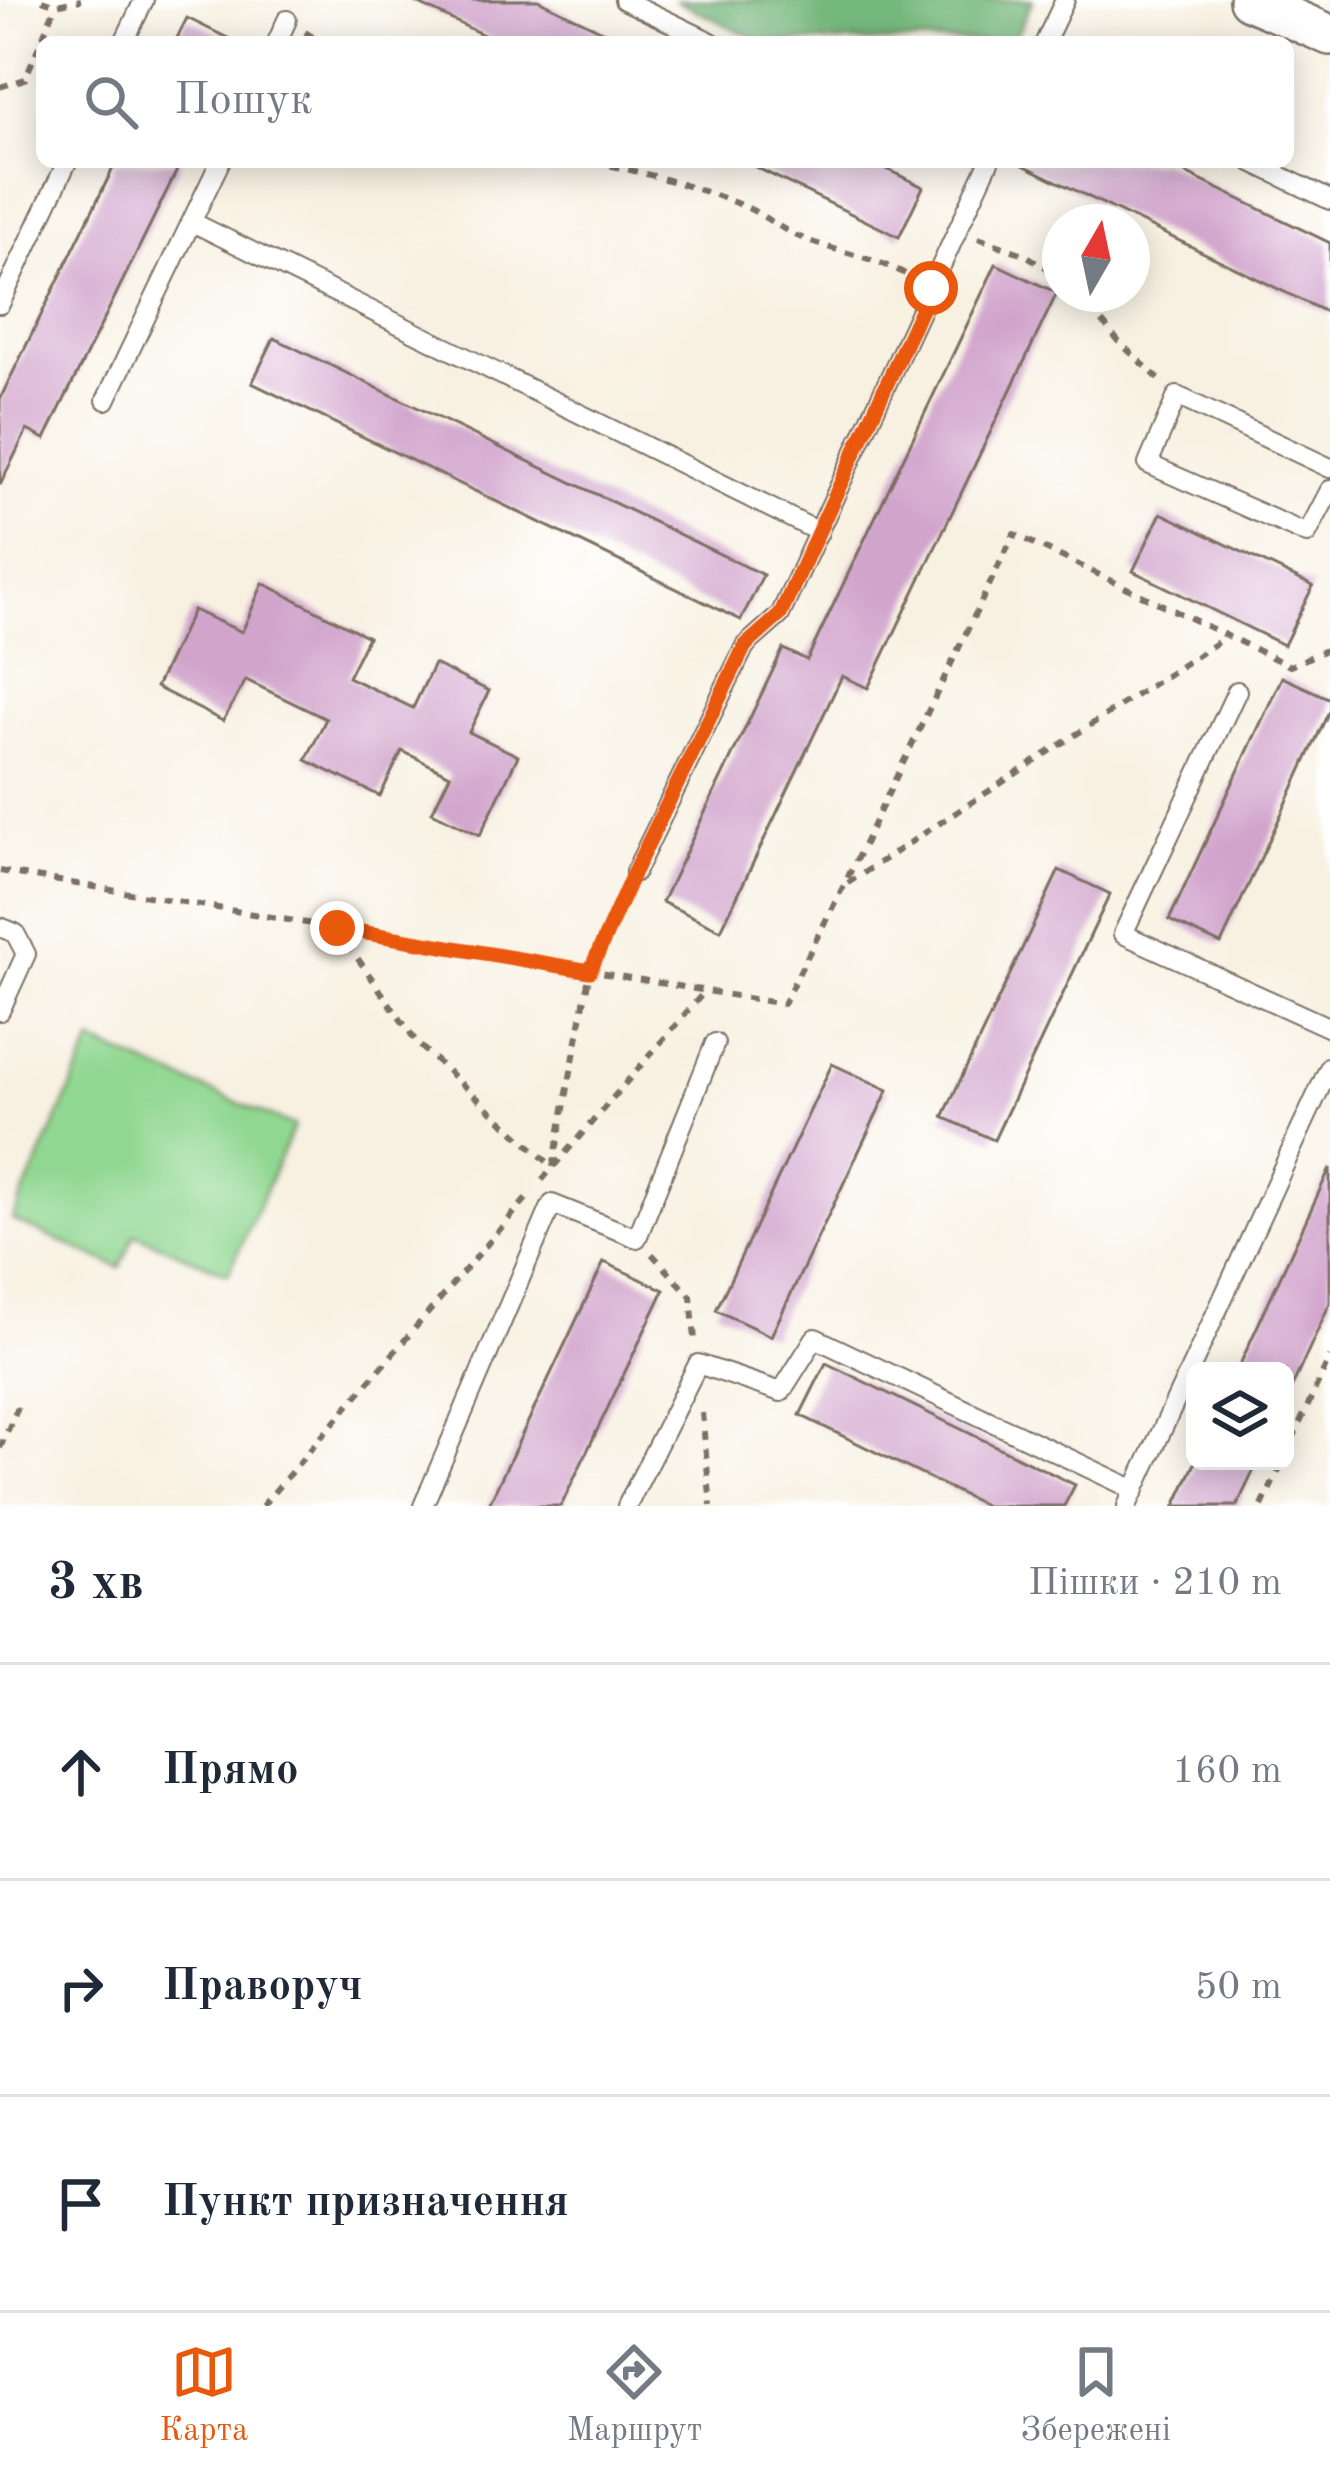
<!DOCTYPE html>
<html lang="uk">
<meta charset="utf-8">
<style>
:root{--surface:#fff;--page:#f6f6f7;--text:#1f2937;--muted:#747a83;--line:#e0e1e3;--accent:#ea580c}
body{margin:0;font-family:"Old Standard TT",serif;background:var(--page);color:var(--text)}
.controls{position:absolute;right:36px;bottom:36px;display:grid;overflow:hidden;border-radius:18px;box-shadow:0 6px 30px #0003}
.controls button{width:108px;height:108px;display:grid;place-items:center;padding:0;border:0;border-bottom:3px solid var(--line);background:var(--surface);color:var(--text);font:60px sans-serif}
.compass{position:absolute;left:1042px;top:204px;width:108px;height:108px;border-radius:50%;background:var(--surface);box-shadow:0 6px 30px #0003;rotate:9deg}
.stop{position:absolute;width:36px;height:36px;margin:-27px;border:9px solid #ea580c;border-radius:50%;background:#fff}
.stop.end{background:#ea580c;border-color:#fff;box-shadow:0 3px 12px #0008}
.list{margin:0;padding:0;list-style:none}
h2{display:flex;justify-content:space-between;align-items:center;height:156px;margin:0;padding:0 48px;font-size:51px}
h2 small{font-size:39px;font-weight:400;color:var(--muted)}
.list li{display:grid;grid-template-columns:78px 1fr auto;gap:36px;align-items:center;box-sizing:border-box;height:216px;padding:0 48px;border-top:3px solid var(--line)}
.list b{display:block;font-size:45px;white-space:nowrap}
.list em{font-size:39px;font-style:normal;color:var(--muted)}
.icon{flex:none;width:66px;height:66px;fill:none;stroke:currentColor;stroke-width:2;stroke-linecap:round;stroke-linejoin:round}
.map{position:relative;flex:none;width:1330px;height:1506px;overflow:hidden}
.search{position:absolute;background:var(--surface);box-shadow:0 6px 30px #0003;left:36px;right:36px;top:36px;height:132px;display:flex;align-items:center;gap:30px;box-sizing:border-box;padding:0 42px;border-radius:18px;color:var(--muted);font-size:45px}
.sheet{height:804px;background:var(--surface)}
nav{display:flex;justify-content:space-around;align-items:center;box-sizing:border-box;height:168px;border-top:3px solid var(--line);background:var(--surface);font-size:33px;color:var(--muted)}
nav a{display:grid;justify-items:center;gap:6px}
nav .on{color:var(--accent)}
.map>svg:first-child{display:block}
.green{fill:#90d791;stroke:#668058;stroke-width:3}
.forest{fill:#74b87b;stroke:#58714c;stroke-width:3}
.building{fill:#d1a4cc}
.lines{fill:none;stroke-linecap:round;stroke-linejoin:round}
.service-casing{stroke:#7d7063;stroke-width:22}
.minor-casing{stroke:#7d7063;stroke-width:44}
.path{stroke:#7d7063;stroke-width:6;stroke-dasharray:9 9;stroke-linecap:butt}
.service{stroke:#fff;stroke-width:18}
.minor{stroke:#fff;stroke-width:39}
.route{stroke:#ea580c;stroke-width:15}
</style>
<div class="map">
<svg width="1330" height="1506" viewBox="0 0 1330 1506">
<rect width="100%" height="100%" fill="#fff"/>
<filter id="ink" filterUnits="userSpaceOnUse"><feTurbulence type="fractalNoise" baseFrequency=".00833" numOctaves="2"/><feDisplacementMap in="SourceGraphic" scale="24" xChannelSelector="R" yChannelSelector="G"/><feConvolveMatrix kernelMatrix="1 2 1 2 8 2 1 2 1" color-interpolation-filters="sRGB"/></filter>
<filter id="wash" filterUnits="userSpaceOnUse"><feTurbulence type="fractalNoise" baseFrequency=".004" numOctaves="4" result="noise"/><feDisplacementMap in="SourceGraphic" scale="48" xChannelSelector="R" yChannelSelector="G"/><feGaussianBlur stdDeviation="2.7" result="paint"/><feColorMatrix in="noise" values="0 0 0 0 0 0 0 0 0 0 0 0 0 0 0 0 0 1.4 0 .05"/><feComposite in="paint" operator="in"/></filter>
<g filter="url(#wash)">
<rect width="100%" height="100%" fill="#f8f1e2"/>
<!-- green -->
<polygon class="green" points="92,1042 294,1126 228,1274 135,1234 120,1268 12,1220"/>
<!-- forest -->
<polygon class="forest" points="674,0 1033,0 1013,42 762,42"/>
<g id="blocks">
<!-- building -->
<g class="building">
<polygon points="411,0 538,0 625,42 498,42"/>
<polygon points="187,18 236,42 175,42"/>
<polygon points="116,162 181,162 45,439 27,430 0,485 0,399"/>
<polygon points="745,162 872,162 923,187 899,237"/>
<polygon points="1017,162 1163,162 1200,180 1330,243 1330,314"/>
<polygon points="996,264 1057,293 868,688 842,676 721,930 662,902 783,649 807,660"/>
<polygon points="274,338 763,575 741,620 252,383"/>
<polygon points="1161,513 1313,586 1284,645 1133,571"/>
<polygon points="263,583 368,637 348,677 413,708 434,664 489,691 469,732 518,756 480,835 432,812 450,775 402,751 380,796 306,760 326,719 246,680 223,721 156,687 193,610 242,632"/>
<polygon points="1282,677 1330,699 1330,709 1221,944 1169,920"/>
<polygon points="1059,870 1110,894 994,1140 943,1117"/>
<polygon points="832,1064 888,1090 771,1336 716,1310"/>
<polygon points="1330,1168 1330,1303 1285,1402 1285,1371 1237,1371"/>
<polygon points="604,1262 664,1290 561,1506 488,1506"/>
<polygon points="826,1363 1075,1485 1064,1506 986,1506 800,1415"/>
<polygon points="1196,1461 1258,1461 1237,1506 1175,1506"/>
</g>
</g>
</g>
<g filter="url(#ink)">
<use href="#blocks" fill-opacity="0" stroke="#7d7063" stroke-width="3"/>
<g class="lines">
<defs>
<g id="service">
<polyline points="624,0 711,42"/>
<polyline points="124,42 144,0"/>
<polyline points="277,42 287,20"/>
<polyline points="1045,42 1065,0"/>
<polyline points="1252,162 1330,200"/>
<polyline points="192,222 819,532"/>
<polyline points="0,304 67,162"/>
<polyline points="106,400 220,162"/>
<polyline points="1330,468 1177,396 1148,464 1307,534 1330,490"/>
<polyline points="1237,691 1123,934 1330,1028"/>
<polyline points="635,872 745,646 780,615 989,162"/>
<polyline points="0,927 15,933 26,954 0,1011"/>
<polyline points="423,1506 552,1204 637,1238 715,1043"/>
<polyline points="627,1506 698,1364 781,1392 815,1338 1135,1490"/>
<polyline points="1127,1506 1330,1066"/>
</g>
<polyline id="minor" points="1249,0 1330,35"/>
</defs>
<!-- service casing -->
<use href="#service" class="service-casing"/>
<!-- minor casing -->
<use href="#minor" class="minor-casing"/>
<!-- path -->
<g class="path">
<polyline points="42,0 56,5 81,0"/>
<polyline points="305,32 321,42"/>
<polyline points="0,87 25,79 56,5"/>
<path d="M 593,162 C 645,172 697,187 746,207 C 763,215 778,227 795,235 C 832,252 874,256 909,276"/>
<polyline points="978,238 1024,254 1060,276"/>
<polyline points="1079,294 1119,342 1159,379"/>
<polyline points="0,871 783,1004 844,885 1014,534 1290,666 1330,648"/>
<polyline points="848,883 1227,636"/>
<polyline points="337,929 418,1044 553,1167"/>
<polyline points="553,1167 590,971 626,892"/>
<polyline points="542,1180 705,991"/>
<polyline points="652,1254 691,1296 695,1340"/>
<polyline points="702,1413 711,1506"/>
<polyline points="0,1448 18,1407"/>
<polyline points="1285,1456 1330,1357"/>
<polyline points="262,1506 526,1199"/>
<polyline points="1262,1506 1283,1461"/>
</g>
<!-- service -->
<use href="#service" class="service"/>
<!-- minor -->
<use href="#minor" class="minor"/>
</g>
</g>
<g class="lines" filter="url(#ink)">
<!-- route -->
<polyline class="route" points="337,928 590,971 634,872 745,646 780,615 931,288"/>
</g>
</svg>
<div class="controls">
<button><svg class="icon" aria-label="layers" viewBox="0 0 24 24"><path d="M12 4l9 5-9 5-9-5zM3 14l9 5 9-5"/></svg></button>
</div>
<svg class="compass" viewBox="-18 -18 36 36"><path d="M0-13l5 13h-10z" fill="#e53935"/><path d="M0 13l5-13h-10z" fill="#747a83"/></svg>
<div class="stop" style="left:931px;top:288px"></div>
<div class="stop end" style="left:337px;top:928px"></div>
<div class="search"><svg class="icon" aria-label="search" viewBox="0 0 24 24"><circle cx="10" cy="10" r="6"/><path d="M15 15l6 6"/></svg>Пошук</div>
</div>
<section class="sheet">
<h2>3 хв<small>Пішки · 210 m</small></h2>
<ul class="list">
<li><svg class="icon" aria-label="ahead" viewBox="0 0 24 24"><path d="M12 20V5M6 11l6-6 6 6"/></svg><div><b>Прямо</b></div><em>160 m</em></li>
<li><svg class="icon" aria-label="right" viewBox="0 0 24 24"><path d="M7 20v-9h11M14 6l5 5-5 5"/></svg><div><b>Праворуч</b></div><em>50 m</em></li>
<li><svg class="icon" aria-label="arrive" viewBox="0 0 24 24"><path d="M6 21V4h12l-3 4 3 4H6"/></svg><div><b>Пункт призначення</b></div></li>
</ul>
</section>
<nav>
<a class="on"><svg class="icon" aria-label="map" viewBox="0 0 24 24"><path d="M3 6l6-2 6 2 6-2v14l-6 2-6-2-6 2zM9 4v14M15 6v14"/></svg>Карта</a>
<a><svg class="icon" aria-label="directions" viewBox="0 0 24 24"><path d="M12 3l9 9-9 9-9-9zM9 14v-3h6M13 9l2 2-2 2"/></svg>Маршрут</a>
<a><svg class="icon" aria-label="saved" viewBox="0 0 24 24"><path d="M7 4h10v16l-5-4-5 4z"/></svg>Збережені</a>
</nav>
